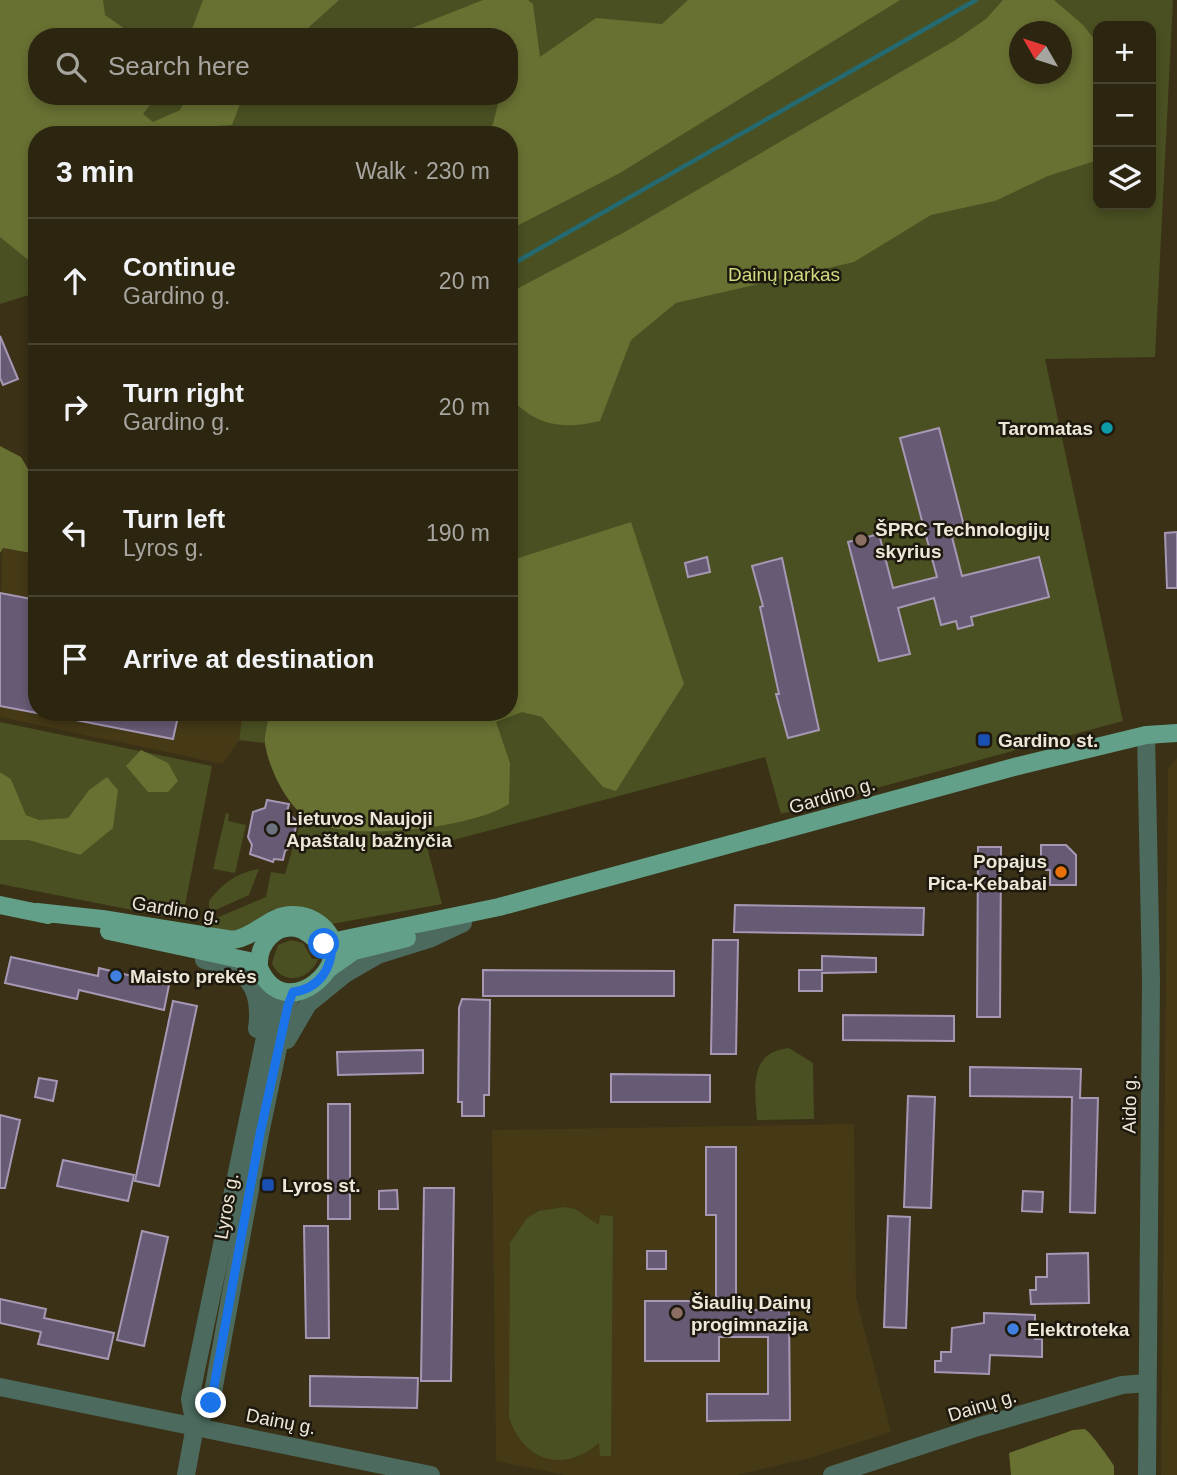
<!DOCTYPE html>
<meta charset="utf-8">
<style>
:root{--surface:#2c2510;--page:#342d19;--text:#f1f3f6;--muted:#a6a59f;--line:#484230}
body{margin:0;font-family:Helvetica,sans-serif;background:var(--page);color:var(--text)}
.controls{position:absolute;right:21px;top:21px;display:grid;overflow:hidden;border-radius:14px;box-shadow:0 4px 10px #0003}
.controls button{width:63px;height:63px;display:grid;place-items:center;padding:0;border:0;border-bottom:2px solid var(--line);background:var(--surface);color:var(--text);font:35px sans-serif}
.compass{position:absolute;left:1009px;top:21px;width:63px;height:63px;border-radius:50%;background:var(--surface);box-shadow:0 4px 10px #0003;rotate:309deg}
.stop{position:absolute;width:21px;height:21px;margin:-16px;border:5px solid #1a73e8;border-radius:50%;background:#fff}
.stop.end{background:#1a73e8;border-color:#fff;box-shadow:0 2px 7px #0008}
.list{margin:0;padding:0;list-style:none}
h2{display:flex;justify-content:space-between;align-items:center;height:91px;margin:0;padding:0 28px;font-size:30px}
h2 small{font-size:23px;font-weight:400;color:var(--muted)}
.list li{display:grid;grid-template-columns:46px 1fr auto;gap:21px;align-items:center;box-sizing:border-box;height:126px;padding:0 28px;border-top:2px solid var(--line)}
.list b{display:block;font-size:26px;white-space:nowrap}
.list p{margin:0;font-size:23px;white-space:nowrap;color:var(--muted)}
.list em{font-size:23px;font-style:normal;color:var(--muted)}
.icon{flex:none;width:38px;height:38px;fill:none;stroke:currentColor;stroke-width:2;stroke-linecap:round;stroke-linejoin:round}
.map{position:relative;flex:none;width:1177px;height:1475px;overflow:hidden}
.search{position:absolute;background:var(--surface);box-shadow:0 4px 10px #0003;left:28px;top:28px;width:490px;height:77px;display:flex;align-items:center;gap:18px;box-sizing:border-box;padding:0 24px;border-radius:28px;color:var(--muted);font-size:26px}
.panel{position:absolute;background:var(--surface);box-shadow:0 4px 10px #0003;left:28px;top:126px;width:490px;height:595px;border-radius:28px}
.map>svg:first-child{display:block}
.built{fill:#453916}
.green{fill:#4a5022;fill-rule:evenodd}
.forest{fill:#687032;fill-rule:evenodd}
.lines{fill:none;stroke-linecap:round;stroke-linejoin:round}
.stream{stroke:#246a70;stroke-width:4.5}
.building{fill:#675a74;stroke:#a698b5;stroke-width:2}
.minor{stroke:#4c6a5e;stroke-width:18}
.major{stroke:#62a08a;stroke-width:18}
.route{stroke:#1a73e8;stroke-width:9}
.culture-dot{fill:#0f9aa8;stroke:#1d190e;stroke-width:2.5}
.education-dot{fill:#8d6e63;stroke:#1d190e;stroke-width:2.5}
.transit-dot{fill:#1a4fb4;stroke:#1d190e;stroke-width:2.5}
.worship-dot{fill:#6b7280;stroke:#1d190e;stroke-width:2.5}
.food-dot{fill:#e8710a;stroke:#1d190e;stroke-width:2.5}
.shop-dot{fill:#3f7fe0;stroke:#1d190e;stroke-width:2.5}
.labels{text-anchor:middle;stroke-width:5;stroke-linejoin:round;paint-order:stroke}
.park-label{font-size:19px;fill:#cfdb80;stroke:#1d190e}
.poi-label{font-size:19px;font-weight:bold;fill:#ede7d7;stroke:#1d190e;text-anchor:start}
.street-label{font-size:19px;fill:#ede7d7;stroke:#1d190e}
</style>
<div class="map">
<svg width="1177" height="1475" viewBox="0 0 1177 1475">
<rect width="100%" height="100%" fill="#3a3116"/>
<!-- built -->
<g class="built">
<polygon points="2,548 37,554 37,712 243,712 239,740 223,764 0,717"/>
<polygon points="1177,758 1177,1475 1161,1475 1168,769"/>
<polygon points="854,1124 856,1297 891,1432 814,1457 737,1475 565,1475 496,1461 492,1130"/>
</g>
<!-- green -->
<g class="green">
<path d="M 0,0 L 1173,0 L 1155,357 L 1045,359 L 1123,721 L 781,814 L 765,757 L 427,847 L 442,904 L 332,924 L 282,908 L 272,910 L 240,933 L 205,929 L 202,924 L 266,897 L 271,872 L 285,874 L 299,827 L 307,819 L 278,781 L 265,743 L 239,740 L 243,712 L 509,712 L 509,135 L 37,135 L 37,297 L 35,293 L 0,304 ZM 1098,26 L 1151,26 L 1151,205 L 1098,205 ZM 1020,32 L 1062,32 L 1062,74 L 1020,74 ZM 37,37 L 509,37 L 509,96 L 37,96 Z"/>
<polygon points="0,722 212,766 183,916 178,919 0,884 0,840 28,840 80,855 89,790 68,818 39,821 26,815 11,779 0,772"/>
<polygon points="226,813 229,814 228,821 246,825 235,873 213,869"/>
<path d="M 259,869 L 249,895 L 209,913 L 209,901 C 221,884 238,872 259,869 Z"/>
<path d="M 291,940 L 303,943 L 312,959 L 318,959 C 310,980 282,987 272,963 L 278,945 Z"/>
<path d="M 789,1048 L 813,1063 L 814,1119 L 757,1120 C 755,1089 748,1052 789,1048 Z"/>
<path d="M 564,1207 L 575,1209 L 599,1225 L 600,1215 L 613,1216 L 611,1456 L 600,1456 L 599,1443 C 563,1474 523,1461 509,1417 L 510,1243 L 527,1218 L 539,1211 Z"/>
</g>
<!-- forest -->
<g class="forest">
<polygon points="0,0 103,0 105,15 125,29 130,37 37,37 37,96 157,96 143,114 153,122 180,110 187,96 243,96 232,125 190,128 191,135 37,135 37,267 0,237"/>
<polygon points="203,0 339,0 298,37 189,37"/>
<polygon points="483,0 528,0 533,4 540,57 596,18 662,24 688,0 900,0 620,173 509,230 509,135 483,135 493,124 500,96 509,96 509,37 414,37 412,28"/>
<path d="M 1003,0 L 1054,0 L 1083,25 L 1098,44 L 1098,160 L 1048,176 L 995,201 L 931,215 L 854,262 L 676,303 L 631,340 L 600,421 C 562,430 535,426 509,396 L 509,293 L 623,233 L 954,41 L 986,19 ZM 1020,32 L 1062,32 L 1062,74 L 1020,74 Z"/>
<polygon points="0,446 21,457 34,479 37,554 3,548 0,553"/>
<path d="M 631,522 L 684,684 L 616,791 L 603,787 L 542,717 L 522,712 L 496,722 L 510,763 L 509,804 C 475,828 341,844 306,818 C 286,803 269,769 265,744 C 264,735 268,722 270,712 L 509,712 L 509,561 Z"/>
<polygon points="141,750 168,763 178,781 168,792 148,792 126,766"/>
<polygon points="0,772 11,779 26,815 39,820 68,818 89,790 107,777 118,790 113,828 80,855 28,840 0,840"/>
<path d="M 1085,1429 C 1092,1434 1109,1458 1114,1466 L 1114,1475 L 1011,1475 L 1009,1453 L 1073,1430 Z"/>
</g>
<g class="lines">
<!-- stream -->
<polyline class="stream" points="509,266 976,0"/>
</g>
<!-- building -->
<g class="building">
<polygon points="0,336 18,379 3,385 0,378"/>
<polygon points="939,428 966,534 952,537 962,576 1039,557 1049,597 971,617 973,625 958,629 956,621 941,625 934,598 898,608 910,654 879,661 848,542 879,534 893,588 937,577 900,438"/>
<polygon points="1177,532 1177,588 1167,588 1165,533"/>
<polygon points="707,557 710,572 688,577 685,563"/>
<polygon points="782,558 819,730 788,738 776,694 779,694 760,607 763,606 752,566"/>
<polygon points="0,593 37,600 37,713 0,706"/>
<polygon points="65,712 179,712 173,739 65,718"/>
<polygon points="267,800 289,804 287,812 297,821 292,846 285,851 283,860 274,859 273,862 250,854 252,845 248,837 253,812 265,808"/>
<polygon points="1041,845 1066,845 1076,855 1076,885 1050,885 1050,870 1046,870 1046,860 1041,860"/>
<polygon points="978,847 1001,847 1000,1017 977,1017"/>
<polygon points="735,905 924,908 923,935 734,932"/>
<polygon points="713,940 738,940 736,1054 711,1054"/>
<polygon points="822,956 876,958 876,972 822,973 822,991 799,991 799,970 822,970"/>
<polygon points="11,957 98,976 99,968 169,985 164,1010 79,990 77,999 5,983"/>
<polygon points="483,970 674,971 674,996 483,996"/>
<polygon points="462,999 490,1000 489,1095 484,1095 484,1116 462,1116 462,1102 458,1102 459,1008"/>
<polygon points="173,1001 197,1006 159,1186 135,1181"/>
<polygon points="843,1015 954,1016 954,1041 843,1040"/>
<polygon points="423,1050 423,1073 338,1075 337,1052"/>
<polygon points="970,1067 1081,1069 1080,1098 1098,1098 1095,1213 1070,1212 1072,1097 970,1096"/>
<polygon points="611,1074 710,1075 710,1102 611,1102"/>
<polygon points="39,1078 57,1081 53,1101 35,1097"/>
<polygon points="908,1096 935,1097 931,1208 904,1207"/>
<rect x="328" y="1104" width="22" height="115"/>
<polygon points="0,1115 20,1120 5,1188 0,1188"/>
<polygon points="706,1147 736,1147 736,1310 789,1310 790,1420 707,1421 707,1394 768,1394 768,1337 719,1337 719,1361 645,1361 645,1301 716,1301 716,1215 706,1215"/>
<polygon points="63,1160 134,1175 128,1201 57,1186"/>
<polygon points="424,1188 454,1188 451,1381 421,1381"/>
<polygon points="397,1190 398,1209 379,1209 379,1191"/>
<polygon points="1023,1191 1043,1192 1042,1212 1022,1211"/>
<polygon points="888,1216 910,1217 906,1328 884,1327"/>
<polygon points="304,1226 328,1226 329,1338 306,1338"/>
<polygon points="142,1231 168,1237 144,1346 117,1340"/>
<rect x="647" y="1251" width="19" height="18"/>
<polygon points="1088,1253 1089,1303 1031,1304 1030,1290 1036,1290 1036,1277 1047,1277 1047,1254"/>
<polygon points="0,1299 46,1309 44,1318 114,1333 108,1359 38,1344 41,1332 0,1323"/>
<polygon points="984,1313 1035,1315 1035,1339 1042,1339 1042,1357 990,1355 989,1374 935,1372 935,1361 941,1361 941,1352 951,1352 952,1328 984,1323"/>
<polygon points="310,1376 418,1378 417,1408 310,1406"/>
</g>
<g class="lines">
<!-- minor -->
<g class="minor">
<polyline points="1146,735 1151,980 1147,1475"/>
<path d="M 204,960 C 245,969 263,984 257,1029"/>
<polyline points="287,1040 308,1004 345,974 378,955 429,939 463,923"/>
<polyline points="0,1387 431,1475"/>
<polyline points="195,1426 211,1403 260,1134 287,1005 293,992"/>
<polyline points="186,1475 195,1426 190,1399 267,1028 272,987"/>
<polyline points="832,1475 978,1427 1122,1385 1147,1383"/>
</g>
<!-- major -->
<g class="major">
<polyline points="0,905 48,915"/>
<path d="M 37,912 L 102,919 L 233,940 C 256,937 269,915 292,915 C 303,915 314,919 322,926 C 362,962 284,1029 259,967 C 257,944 276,922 300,929 C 310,932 314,941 324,944 L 331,942 L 499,907 L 1018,766 L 1146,735 L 1177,733"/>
<polyline points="109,931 249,961 259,967"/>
<polyline points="327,970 354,951 407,938"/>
</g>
</g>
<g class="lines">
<!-- route -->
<path class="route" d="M 211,1403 L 260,1134 L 288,1005 L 293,992 C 319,989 334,967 331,942 L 324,944"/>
</g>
<!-- markers -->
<circle class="culture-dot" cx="1107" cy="428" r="7"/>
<g class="education-dot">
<circle cx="861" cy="540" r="7"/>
<circle cx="677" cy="1313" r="7"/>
</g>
<g class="transit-dot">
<rect x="977" y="733" width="14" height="14" rx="3.5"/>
<rect x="261" y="1178" width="14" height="14" rx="3.5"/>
</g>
<circle class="worship-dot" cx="272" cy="829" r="7"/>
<circle class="food-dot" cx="1061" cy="872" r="7"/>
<g class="shop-dot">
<circle cx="116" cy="976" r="7"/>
<circle cx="1013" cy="1329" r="7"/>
</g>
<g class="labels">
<!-- park labels -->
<g class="park-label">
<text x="784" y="281">Dainų parkas</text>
</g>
<!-- poi labels -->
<g class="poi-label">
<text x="1093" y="435" text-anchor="end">Taromatas</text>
<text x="875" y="536">ŠPRC Technologijų<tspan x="875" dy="22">skyrius</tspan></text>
<text x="998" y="747">Gardino st.</text>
<text x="286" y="825">Lietuvos Naujoji<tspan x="286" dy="22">Apaštalų bažnyčia</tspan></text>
<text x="1047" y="868" text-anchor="end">Popajus<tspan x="1047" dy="22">Pica-Kebabai</tspan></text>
<text x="130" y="983">Maisto prekės</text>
<text x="282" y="1192">Lyros st.</text>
<text x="691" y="1309">Šiaulių Dainų<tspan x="691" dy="22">progimnazija</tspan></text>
<text x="1027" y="1336">Elektroteka</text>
</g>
<!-- street labels -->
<g class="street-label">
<text transform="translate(832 795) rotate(-16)" y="7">Gardino g.</text>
<text transform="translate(176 909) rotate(9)" y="7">Gardino g.</text>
<text transform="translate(1129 1104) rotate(-89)" y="7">Aido g.</text>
<text transform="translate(226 1206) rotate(-80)" y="7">Lyros g.</text>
<text transform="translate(982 1405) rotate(-17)" y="7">Dainų g.</text>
<text transform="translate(281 1421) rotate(11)" y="7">Dainų g.</text>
</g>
</g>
</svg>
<div class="controls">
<button>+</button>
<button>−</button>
<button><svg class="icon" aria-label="layers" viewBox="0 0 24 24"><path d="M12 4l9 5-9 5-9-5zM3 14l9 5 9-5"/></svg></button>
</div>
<svg class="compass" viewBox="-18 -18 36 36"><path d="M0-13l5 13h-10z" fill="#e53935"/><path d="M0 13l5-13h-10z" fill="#a6a59f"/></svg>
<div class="stop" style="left:324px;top:944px"></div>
<div class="stop end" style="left:211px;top:1403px"></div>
<div class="search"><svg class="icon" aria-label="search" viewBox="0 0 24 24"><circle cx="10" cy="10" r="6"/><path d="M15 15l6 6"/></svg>Search here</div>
<section class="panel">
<h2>3 min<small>Walk · 230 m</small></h2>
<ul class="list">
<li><svg class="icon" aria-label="ahead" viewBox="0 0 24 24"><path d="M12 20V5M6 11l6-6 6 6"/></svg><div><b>Continue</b><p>Gardino g.</p></div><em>20 m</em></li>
<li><svg class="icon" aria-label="right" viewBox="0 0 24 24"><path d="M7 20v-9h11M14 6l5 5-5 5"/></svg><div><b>Turn right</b><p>Gardino g.</p></div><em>20 m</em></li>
<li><svg class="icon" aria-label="left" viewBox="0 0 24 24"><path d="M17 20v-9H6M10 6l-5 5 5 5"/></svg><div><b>Turn left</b><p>Lyros g.</p></div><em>190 m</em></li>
<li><svg class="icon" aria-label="arrive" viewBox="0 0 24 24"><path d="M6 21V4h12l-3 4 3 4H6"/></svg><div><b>Arrive at destination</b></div></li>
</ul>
</section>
</div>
